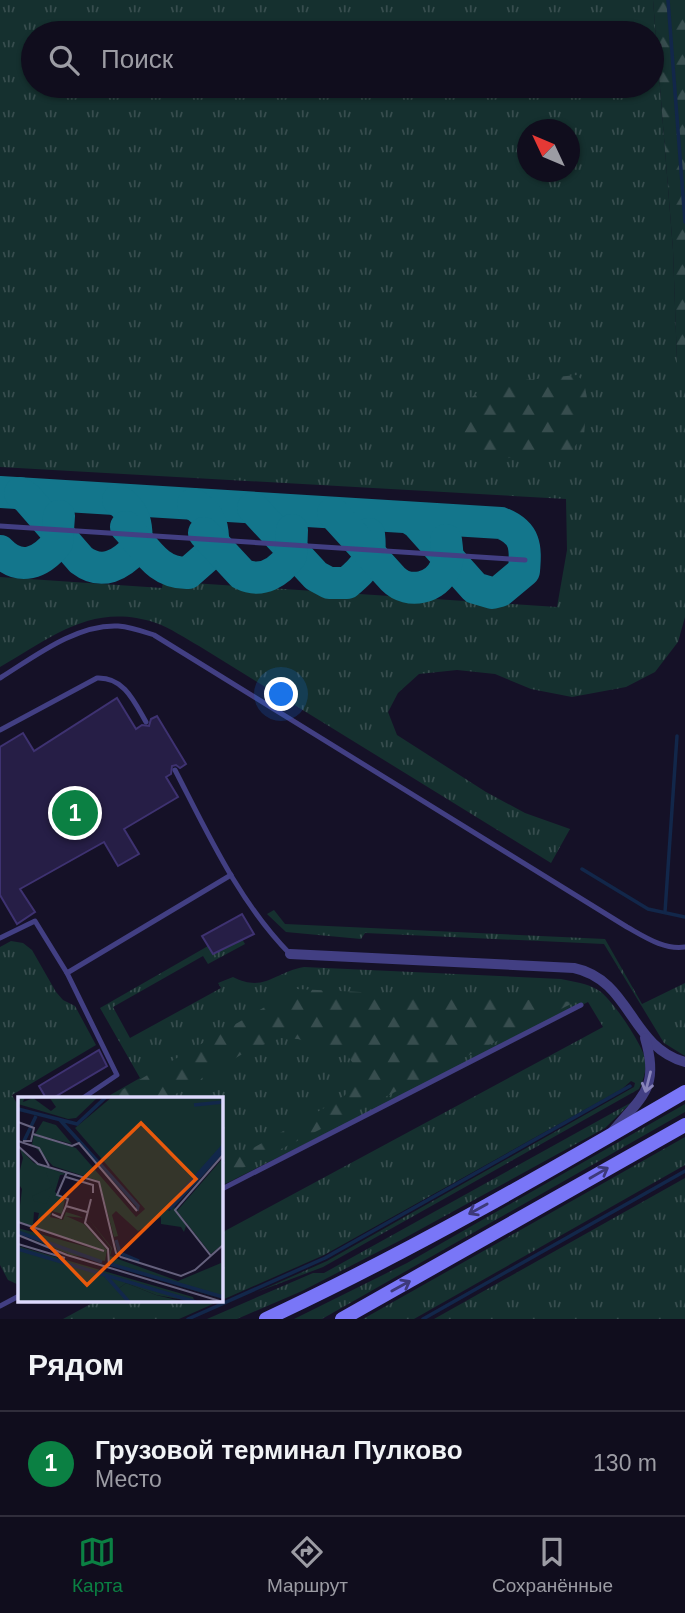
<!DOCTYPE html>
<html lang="ru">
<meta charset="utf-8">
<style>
:root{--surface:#100d1d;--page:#191626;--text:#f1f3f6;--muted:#9c9ca4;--line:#302d3b;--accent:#0b8043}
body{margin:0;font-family:Arial,sans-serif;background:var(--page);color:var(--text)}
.compass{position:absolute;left:517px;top:119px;width:63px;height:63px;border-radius:50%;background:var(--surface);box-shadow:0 2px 5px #0004;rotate:314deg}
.you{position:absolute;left:282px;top:695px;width:24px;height:24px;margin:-18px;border:5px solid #fff;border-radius:50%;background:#1a73e8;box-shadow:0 0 0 10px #1a73e833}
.badge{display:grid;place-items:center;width:46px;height:46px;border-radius:50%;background:var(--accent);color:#fff;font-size:23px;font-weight:700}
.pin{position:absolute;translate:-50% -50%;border:4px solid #fff;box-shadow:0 2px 7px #0006}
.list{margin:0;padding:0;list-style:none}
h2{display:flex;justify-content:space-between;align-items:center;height:91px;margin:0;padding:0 28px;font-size:30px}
h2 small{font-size:23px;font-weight:400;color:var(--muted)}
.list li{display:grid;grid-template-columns:46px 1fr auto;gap:21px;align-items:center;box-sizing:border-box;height:105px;padding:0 28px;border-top:2px solid var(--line)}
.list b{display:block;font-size:26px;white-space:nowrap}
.list p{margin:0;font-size:23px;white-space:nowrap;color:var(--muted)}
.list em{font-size:23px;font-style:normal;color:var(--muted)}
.icon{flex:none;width:38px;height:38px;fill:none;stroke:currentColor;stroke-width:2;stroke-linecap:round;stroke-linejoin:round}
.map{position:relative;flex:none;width:685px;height:1319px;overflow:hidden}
.search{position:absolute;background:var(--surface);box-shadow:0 2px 5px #0004;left:21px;right:21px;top:21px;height:77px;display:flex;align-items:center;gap:18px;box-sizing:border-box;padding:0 24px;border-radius:38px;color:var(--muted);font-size:26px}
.sheet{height:196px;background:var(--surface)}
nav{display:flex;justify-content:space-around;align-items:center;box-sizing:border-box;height:98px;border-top:2px solid var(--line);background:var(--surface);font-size:19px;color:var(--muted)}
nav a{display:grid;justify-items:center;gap:4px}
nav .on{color:var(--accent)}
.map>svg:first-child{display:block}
.grass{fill:url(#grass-tufts);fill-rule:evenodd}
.forest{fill:url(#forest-firs)}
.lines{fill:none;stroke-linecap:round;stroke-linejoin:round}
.stream{stroke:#12274a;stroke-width:3.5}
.taxiway{stroke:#13768c;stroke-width:32}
.building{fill:#261e46;stroke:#3e3271;stroke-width:2}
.service{stroke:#423f83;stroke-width:5}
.minor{stroke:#423f83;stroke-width:10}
.secondary{stroke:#7976f7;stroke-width:14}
.oneway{stroke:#8884ba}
.oneway2{stroke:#3d397a}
.inset-river{fill:none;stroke:#12274a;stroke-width:3.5}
.inset-road{fill:none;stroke:#65617d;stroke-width:2}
.view{fill:#e8590c;fill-opacity:0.15;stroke:#e8590c;stroke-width:3.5}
.inset-edge{fill:none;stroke:#ddd9fd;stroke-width:3.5}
</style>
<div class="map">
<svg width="685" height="1319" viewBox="0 0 685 1319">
<defs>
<pattern id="grass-tufts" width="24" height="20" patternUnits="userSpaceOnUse" patternTransform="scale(1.75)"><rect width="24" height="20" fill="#15302f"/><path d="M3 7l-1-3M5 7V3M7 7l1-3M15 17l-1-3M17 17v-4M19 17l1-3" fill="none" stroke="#374d4e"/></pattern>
<pattern id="forest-firs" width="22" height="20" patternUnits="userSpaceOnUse" patternTransform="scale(1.75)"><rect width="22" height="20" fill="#15302f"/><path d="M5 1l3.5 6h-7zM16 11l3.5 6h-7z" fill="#374d4e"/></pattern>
</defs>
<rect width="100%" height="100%" fill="#151127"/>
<!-- grass -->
<g class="grass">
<path d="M 0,0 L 653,0 L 673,250 L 677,362 L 685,363 L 685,617 L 678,642 L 655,672 L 626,687 L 572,697 L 531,689 L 495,674 L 457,670 L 419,674 L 398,693 L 388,712 L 397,735 L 486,792 L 525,813 L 570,829 L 551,863 L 199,646 C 185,638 170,628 156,623 C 92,602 53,637 0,667 L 0,577 L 162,588 L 163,581 L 557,607 L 567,550 L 566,499 L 0,467 ZM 33,33 L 652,33 L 652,86 L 33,86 ZM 528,130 L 570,130 L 570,172 L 528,172 Z"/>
<polygon points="274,910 285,924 605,939 642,1004 685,983 685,1056 664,1043 604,944 365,933 361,939 286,932 267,914"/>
<path d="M 242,939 L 245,944 L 208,964 L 203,956 L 113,1007 L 130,1038 L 221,988 L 218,983 L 233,977 C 264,993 275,972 304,967 L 561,979 C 574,982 587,983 598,990 C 611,997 645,1048 646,1062 C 646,1072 643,1081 639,1089 L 323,1267 L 257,1292 L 327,1261 L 634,1087 L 635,1083 L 631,1081 L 622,1089 L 324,1255 L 179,1319 L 63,1319 L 98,1300 L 220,1300 L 221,1233 L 603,1027 L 588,1002 L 221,1186 L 220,1098 L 105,1098 L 140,1078 L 100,1008 L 208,946 L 213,954 Z"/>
<polygon points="11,941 23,943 32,950 56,992 63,1000 75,1006 96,1045 12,1095 19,1107 19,1285 8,1280 0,1265 0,947"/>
<polygon points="632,1102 605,1128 401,1240 302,1291 237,1319 207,1319 313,1273 324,1273"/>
<polygon points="685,1104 685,1112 322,1319 294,1319 407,1263"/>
<polygon points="685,1137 685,1165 414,1319 363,1319"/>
<polygon points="685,1178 685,1319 434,1319"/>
</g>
<!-- forest -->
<g class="forest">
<polygon points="653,0 685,0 685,363 677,363 673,250"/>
<path d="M 577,375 L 584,382 L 587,398 L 584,436 L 567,455 L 490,459 L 472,452 L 455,438 C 458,398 472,397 503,378 L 515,381 Z"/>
<polygon points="296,989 575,1002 221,1179 221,1166 342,1098 353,1087 358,1071 348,1056 298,1039 280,1038 244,1053 169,1098 108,1098"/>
</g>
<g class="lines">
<!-- stream -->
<g class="stream">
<polyline points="668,0 685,222"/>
<polyline points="582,869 648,909 685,917"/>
<polyline points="665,912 677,736"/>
<polyline points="188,1319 325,1258 630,1086"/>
<polyline points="423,1319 685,1171"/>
</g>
<!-- taxiway -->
<g class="taxiway">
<path d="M 0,492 L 501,523 C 526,533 526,547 524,571 L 500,591 L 492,593 L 475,588 L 417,523 L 409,518"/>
<path d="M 20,493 L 27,498 L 81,560 C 102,576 121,565 136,548 C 138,526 136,513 118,500"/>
<path d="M 253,508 L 316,576 L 329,583 L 347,583 C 367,566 372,560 369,534"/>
<path d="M 333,513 L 393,579 C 409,595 436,588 445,568 C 449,559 447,549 446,540"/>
<path d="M 126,527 C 146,548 157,574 188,573 L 213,551 C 214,531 213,515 193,504"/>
<path d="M 204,533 L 242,574 C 262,584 279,572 291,556 L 292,530"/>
<path d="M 0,551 C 20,572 41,563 57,543 L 59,516"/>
</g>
</g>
<!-- building -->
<g class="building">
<polygon points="117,698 136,729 142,725 149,726 151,719 157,716 186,764 180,768 176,765 172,766 171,774 166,777 178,797 124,829 139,854 118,866 104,842 20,889 35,912 17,924 0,895 0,747 23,733 34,751"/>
<polygon points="242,914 254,934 213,954 202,936"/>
<polygon points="99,1050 107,1066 53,1098 46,1098 39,1086"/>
</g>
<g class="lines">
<!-- service -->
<g class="service">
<polyline points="0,526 525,560"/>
<path d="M 0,678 C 34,657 76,624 118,626 C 131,627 142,631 154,635 L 627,927 C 645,937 664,950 685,947"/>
<path d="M 0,730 L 97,678 C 124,677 134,701 146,722"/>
<path d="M 175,770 C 208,834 239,902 290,954"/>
<polyline points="0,938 35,921 67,973 231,875"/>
<polyline points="67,973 117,1075 83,1098"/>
<polyline points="220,1190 581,1005"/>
<polyline points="0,1306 19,1296"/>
</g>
<!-- minor -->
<g class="minor">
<path d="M 290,954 L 574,968 C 631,980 630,1047 685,1062"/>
<path d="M 613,1131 C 642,1096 660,1088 645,1038"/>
</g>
<!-- secondary -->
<g class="secondary">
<path d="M 266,1319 C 410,1252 548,1172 685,1092"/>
<polyline points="342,1319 685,1125"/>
</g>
</g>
<!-- one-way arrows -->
<defs><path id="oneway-shaft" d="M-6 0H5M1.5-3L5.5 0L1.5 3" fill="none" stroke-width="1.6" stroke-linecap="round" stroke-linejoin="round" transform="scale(1.75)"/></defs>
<use class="oneway" href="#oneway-shaft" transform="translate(648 1082) rotate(104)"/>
<g class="oneway2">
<use href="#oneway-shaft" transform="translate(599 1173) rotate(-30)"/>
<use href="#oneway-shaft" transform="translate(478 1209) rotate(151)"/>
<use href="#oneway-shaft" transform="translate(401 1286) rotate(-29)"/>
</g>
<!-- overview -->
<g transform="translate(18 1097)">
<rect width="205" height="205" fill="#151127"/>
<path d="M 0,0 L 7,0 L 5,5 L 15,1 L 33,14 L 38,10 L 31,0 L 79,1 L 58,21 L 50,22 L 0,7 ZM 94,0 L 205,0 L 203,49 L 147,111 L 151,114 L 157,110 L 168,129 L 166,135 L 163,130 L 143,127 L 143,120 L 120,134 L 98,114 L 94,118 L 100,139 L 96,140 L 81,84 L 35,69 L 14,47 L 16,38 L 58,51 L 118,120 L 127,112 L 57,31 ZM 25,24 L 38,28 L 54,47 L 17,37 ZM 2,52 L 16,66 L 48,77 L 42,78 L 37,95 L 47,103 L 44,117 L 34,114 L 32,120 L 45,123 L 48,115 L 61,119 L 65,121 L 48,119 L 66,127 L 89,153 L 87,164 L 53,158 L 0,136 L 0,131 L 87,155 L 18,130 L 21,116 L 16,115 L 15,129 L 0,125 L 4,92 L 2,89 L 0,99 L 0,81 L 5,61 ZM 205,61 L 205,147 L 193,157 L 159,114 ZM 70,121 L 94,151 L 92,159 L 160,184 L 203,166 L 205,200 L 163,188 L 205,202 L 92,168 L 90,164 L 93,151 ZM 0,149 L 175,200 L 177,205 L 138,198 L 108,186 L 100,192 L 111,205 L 0,205 Z" fill="#15302f"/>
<path d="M 205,45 L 205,52 L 180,84 L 150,114 L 147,111 ZM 19,69 L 42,76 L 28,107 L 16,104 L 14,99 L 34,90 L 28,75 ZM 36,121 L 65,129 L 86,154 L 40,137 L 63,139 L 59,132 ZM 108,186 L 138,198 L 167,205 L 111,205 L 100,192 Z" fill="#15302f"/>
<path class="inset-river" d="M 176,8 L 205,5M 0,12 L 59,27 L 88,0M 42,23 L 120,109 L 119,114M 6,44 L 18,19M 149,112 L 205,49M 152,112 L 204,55M 0,135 L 84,165M 98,143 L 102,156 L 121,164M 0,152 L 178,205M 92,167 L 205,200M 88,179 L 111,205"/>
<path class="inset-road" d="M 0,25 L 16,31 L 13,44 L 5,44M 15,37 L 54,49 L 61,46 L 119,114M 0,44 L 21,51 L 31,69M 0,49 L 20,67 L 81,85 L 98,156 L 103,160 L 163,179 L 177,173 L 205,148M 49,75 L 39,98 L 50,102 L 48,109 L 69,115M 48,80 L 75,88 L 75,96M 73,102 L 67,126 L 90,152 L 91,169M 34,117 L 43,121 L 48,109M 0,125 L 86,154M 0,138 L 49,158 L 205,205M 0,147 L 47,161M 193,159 L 157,113 L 205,58"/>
<path class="view" d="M 123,26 L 178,82 L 69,188 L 14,131 Z"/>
<rect width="205" height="205" class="inset-edge"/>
</g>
</svg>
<svg class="compass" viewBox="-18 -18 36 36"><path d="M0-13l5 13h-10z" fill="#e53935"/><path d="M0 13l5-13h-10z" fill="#9c9ca4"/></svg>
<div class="you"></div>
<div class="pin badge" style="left:75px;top:813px">1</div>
<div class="search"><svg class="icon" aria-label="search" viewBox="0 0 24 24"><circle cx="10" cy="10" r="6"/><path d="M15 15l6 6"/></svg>Поиск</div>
</div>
<section class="sheet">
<h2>Рядом<small></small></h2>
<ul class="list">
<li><span class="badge">1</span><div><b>Грузовой терминал Пулково</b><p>Место</p></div><em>130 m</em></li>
</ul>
</section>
<nav>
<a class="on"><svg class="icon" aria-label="map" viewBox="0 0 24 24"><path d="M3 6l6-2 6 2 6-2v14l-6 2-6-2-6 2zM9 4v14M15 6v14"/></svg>Карта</a>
<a><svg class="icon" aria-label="directions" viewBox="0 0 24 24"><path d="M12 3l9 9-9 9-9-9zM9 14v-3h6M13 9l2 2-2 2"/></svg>Маршрут</a>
<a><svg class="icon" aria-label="saved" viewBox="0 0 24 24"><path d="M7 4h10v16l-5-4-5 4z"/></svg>Сохранённые</a>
</nav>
